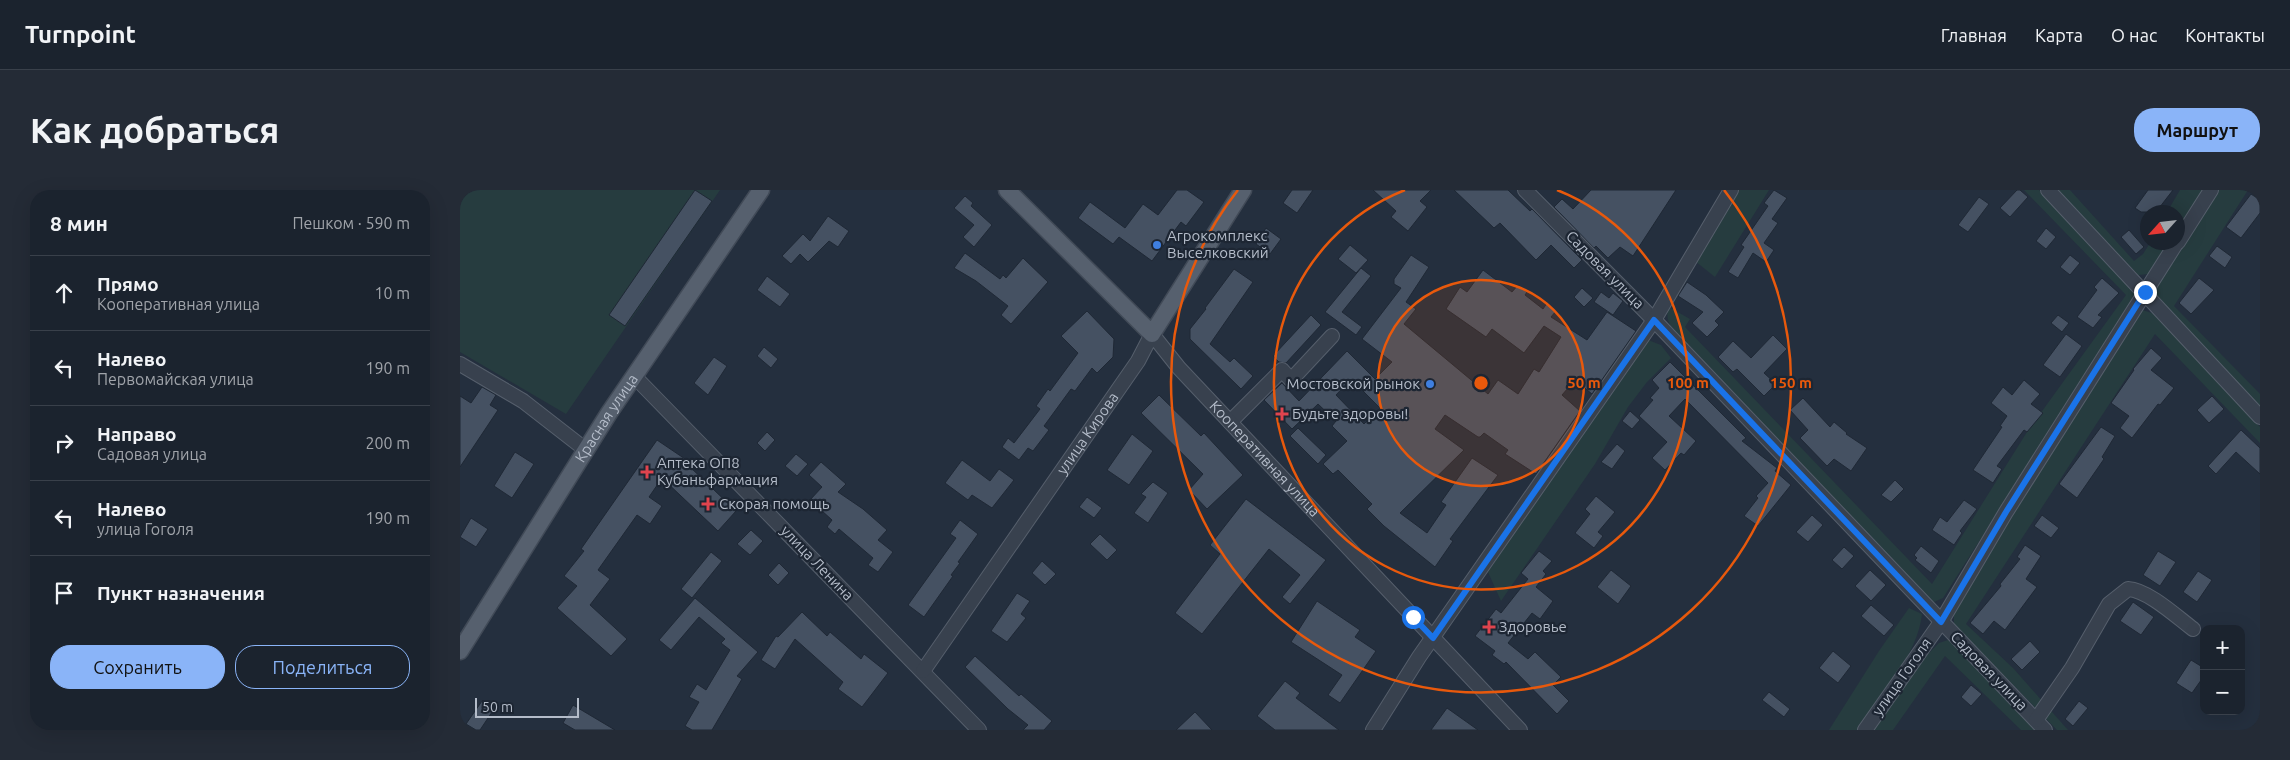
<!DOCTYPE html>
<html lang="ru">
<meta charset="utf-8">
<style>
:root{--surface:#1b232e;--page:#242b36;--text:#f1f3f6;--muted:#a0a4aa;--line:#39404a;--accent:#8ab4f8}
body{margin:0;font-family:Ubuntu,sans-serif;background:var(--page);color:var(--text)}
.controls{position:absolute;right:15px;bottom:15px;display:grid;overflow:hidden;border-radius:10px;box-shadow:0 5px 20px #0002}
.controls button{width:45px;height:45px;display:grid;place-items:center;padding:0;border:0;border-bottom:1px solid var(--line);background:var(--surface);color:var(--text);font:25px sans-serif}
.compass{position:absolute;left:1680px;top:15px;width:45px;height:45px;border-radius:50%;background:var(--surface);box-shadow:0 5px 20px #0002;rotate:243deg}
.scale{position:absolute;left:15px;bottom:12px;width:104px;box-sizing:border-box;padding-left:5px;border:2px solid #b4bcc9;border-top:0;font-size:14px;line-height:18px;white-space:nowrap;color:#b4bcc9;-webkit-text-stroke:4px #1d2633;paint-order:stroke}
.stop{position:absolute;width:15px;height:15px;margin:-11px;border:4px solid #1a73e8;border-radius:50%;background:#fff}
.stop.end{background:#1a73e8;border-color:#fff;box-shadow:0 1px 5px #0008}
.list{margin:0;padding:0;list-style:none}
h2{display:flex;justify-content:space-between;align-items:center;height:65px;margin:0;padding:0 20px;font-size:21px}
h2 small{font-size:16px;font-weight:400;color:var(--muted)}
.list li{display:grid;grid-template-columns:32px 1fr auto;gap:15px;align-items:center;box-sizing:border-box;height:75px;padding:0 20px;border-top:1px solid var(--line)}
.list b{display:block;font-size:19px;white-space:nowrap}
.list p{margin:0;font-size:16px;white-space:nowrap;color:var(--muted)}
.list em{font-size:16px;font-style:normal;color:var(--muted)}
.actions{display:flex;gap:10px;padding:15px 20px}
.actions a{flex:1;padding:11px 0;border:1px solid var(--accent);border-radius:20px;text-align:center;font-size:18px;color:var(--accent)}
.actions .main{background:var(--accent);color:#111}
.icon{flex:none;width:28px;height:28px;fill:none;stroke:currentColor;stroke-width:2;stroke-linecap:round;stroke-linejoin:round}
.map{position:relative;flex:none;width:1800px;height:540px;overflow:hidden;border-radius:20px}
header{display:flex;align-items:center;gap:30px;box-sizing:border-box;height:70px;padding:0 25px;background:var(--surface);border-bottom:1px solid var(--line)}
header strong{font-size:24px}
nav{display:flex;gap:28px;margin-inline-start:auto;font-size:18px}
.intro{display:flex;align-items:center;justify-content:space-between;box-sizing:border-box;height:120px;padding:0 30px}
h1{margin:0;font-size:35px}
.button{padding:12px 22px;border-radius:20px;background:var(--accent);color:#111;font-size:18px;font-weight:700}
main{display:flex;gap:30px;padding:0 30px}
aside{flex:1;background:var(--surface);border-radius:20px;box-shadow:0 5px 20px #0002}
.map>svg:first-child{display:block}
.green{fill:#263c3f}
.building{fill:#455162;stroke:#1f2835;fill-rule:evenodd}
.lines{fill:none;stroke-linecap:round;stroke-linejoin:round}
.minor-casing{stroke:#565f6c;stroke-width:16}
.major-casing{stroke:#414a57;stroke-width:19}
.minor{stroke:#38414e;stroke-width:14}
.major{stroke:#56606e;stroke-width:16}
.route{stroke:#1a73e8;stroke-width:6}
.ring{fill:none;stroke:#e8590c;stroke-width:2.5}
.shop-dot{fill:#3f7fe0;stroke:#1d2633;stroke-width:2}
.health-dot{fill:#e0444e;stroke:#1d2633;stroke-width:2}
.labels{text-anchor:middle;stroke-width:4.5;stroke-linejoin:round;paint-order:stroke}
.poi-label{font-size:15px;fill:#b4bcc9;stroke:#1d2633;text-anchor:start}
.street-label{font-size:15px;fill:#b4bcc9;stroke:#1d2633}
.centre{fill:#e8590c;stroke:#1d2633;stroke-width:2.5}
.ring-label{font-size:15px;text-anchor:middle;font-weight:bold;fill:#e8590c;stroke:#1d2633;stroke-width:4.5;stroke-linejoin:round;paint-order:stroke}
</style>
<header>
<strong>Turnpoint</strong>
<nav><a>Главная</a><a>Карта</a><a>О нас</a><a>Контакты</a></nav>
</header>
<div class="intro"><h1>Как добраться</h1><a class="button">Маршрут</a></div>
<main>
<aside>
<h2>8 мин<small>Пешком · 590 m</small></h2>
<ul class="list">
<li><svg class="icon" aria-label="ahead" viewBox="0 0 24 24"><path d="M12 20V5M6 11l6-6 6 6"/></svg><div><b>Прямо</b><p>Кооперативная улица</p></div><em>10 m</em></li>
<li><svg class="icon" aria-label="left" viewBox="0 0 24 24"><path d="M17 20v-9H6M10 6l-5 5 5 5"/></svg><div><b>Налево</b><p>Первомайская улица</p></div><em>190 m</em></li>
<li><svg class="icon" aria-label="right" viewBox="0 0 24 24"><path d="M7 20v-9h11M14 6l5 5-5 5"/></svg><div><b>Направо</b><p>Садовая улица</p></div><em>200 m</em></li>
<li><svg class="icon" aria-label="left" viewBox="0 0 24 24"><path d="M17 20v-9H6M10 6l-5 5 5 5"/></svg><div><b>Налево</b><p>улица Гоголя</p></div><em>190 m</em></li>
<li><svg class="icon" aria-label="arrive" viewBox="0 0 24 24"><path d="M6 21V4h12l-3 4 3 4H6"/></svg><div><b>Пункт назначения</b></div></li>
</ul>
<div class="actions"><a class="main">Сохранить</a><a>Поделиться</a></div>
</aside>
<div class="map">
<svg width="1800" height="540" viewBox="0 0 1800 540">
<rect width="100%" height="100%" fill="#242f3e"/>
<!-- green -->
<g class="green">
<polygon points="0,0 260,0 106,224 0,162"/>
<polygon points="1278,0 1309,0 1255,87 1235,71"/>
<path d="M 1564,0 L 1579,0 L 1673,96 L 1675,107 L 1483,408 L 1474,412 L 1452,392 L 1244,171 C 1231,158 1200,138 1209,117 L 1230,129 L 1225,137 L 1472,394 L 1567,242 L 1666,105 Z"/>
<polygon points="1598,0 1610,0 1674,71 1683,64 1690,53 1711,53 1689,84 1678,85"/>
<polygon points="1720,0 1745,0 1718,43 1718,22 1707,22"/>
<polygon points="1758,0 1788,0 1714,116 1800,204 1800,217 1692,102"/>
<polygon points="1682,120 1695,124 1800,237 1800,253 1695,144 1506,434 1553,478 1608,540 1597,540 1494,434 1494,424 1555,317"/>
<polygon points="1188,150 1201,155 1211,168 1187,192 1168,217 1135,274 1041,411 1028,382 1146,205"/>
<path d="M 1449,418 L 1462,424 C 1458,464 1420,507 1397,540 L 1369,540 L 1419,461 Z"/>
<polygon points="1491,449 1576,540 1561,540 1485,466 1433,540 1413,540 1464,468 1479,453"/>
</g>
<!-- building -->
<g class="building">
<polygon points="235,0 252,11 165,136 149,125"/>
<polygon points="717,0 727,0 744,12 726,36 721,32 692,71 659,47 653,54 618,28 630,12 665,38 683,14 698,25"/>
<polygon points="832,0 853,0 837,23 823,13"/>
<polygon points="913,0 971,0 960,11 967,17 948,41 931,27 936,21"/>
<polygon points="994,0 1048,0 1070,21 1072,19 1122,70 1114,78 1091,55 1076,70 1040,33 1034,38"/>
<polygon points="1131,0 1216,0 1173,66 1160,57 1148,68 1136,56 1134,58 1094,17 1102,9 1113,19"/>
<polygon points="1314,0 1327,8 1312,29 1318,33 1304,53 1314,60 1306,72 1293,63 1278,88 1268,82 1284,57 1281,55 1308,16 1304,13"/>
<polygon points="1557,0 1560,0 1568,7 1550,27 1540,18"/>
<polygon points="1688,0 1713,0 1696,22 1681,22 1675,18"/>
<polygon points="1791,4 1800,10 1800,23 1781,48 1766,37"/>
<polygon points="505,6 513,13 511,16 532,35 514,57 503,47 514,35 494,18"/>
<polygon points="1519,7 1529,14 1508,42 1498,35"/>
<polygon points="368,26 389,41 378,57 369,51 348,72 340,64 331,74 322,66 343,44 350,51"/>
<polygon points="806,38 821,49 810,64 796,54"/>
<polygon points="1586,38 1596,47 1586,59 1576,51"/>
<polygon points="1669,40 1684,57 1676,64 1661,47"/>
<polygon points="890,55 908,70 896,83 878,69"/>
<polygon points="1757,56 1772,67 1765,78 1749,66"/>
<polygon points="505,63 540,89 543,85 546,88 563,68 588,92 551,134 541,125 548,116 516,91 494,78"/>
<path d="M 951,65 L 969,77 L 946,112 L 956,119 L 944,134 L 1028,204 L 1038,190 L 1058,204 L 1074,179 L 1079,182 L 1101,147 L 1084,136 L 1064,163 L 1032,139 L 1026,147 L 986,119 L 1000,97 L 1007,102 L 1023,80 L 1052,102 L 1058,95 L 1067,102 L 1065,105 L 1083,119 L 1087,113 L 1096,121 L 1091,127 L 1127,150 L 1147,122 L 1176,141 L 1132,204 L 1115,190 L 1102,205 L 1120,221 L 1076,284 L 1045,264 L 1048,260 L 1024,243 L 1020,247 L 1018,247 L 985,225 L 975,239 L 1004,260 L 940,323 L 967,343 L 986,315 L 981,312 L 1012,268 L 1038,285 L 990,349 L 993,351 L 975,377 L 924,336 L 907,319 L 912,314 L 878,280 L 873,284 L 863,274 L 887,251 L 872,236 L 876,231 L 858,214 L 832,239 L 804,210 L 822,193 L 839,211 L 887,161 L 915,189 L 932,172 L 902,149 L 941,98 L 934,94 L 934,89 ZM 891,189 L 920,218 L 904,234 L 876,205 Z"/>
<polygon points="1610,65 1620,73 1610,85 1600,77"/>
<polygon points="901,78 911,86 882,122 902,137 896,145 865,122"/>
<polygon points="774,79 793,92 750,154 770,172 774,168 793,186 781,199 730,149 730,139 746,119 745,118"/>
<polygon points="307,86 330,104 320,117 297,100"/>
<polygon points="1642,88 1659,103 1638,125 1642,127 1633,138 1617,127 1637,100 1634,97"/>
<polygon points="1739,88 1754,100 1731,124 1719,113"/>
<polygon points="1227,92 1246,105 1264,122 1255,131 1259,135 1247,147 1232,133 1243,122 1218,106"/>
<polygon points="1122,98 1133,108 1124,117 1114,107"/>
<polygon points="1141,102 1149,108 1153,103 1163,111 1153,125 1134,112"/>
<polygon points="627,121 654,149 653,167 637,183 632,178 615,201 611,199 584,236 589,240 573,261 568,258 559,270 542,257 548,248 554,253 580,219 576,216 588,199 590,201 618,163 601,146"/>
<polygon points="851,125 861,135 826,173 819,172 813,166"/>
<polygon points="1598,125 1609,133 1602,142 1591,133"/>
<polygon points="1606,144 1622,156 1600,187 1583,175"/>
<polygon points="1313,145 1327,159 1304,183 1316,194 1304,206 1277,179 1273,182 1258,167 1273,151 1291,168"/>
<polygon points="304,157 318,169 311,178 297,166"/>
<polygon points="1691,158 1702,168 1691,180 1714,198 1700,215 1698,214 1672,248 1660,238 1669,226 1651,213 1674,180 1673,179"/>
<polygon points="254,167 267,176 248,205 234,193"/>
<polygon points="1210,172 1286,248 1282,251 1317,278 1315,281 1331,295 1298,336 1284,326 1298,308 1296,306 1308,293 1225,209 1209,226 1236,251 1224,265 1221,263 1205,280 1192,268 1207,252 1179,226 1193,210 1190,208 1199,198 1192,190"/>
<polygon points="1564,190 1580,204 1571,214 1583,223 1567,242 1564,240 1537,276 1542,279 1533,293 1513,280 1542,237 1540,236 1547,226 1531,213 1543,197 1552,205"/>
<polygon points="22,197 36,205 30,215 38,220 0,277 0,206 11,213"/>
<polygon points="699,205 741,246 744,243 783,285 747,319 729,300 743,284 681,223"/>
<polygon points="1752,206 1764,219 1749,233 1737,220"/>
<polygon points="1343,208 1370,237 1374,232 1387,243 1386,244 1407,258 1391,281 1374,269 1367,276 1340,248 1348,240 1330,220"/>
<polygon points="1170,221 1180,230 1172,239 1162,231"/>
<polygon points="1641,237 1655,246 1642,267 1644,269 1617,308 1599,294"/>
<polygon points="838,238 866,265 858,274 830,246"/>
<polygon points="1781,240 1800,258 1800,284 1776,262 1756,284 1748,276"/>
<polygon points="307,242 315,250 305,261 297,253"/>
<polygon points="672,244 693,261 669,295 647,280"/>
<polygon points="197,250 231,273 229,276 276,321 258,341 202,288 189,307 202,316 190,334 177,325 138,380 150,389 130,415 167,449 151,466 97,418 117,396 104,386 124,361 121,359"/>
<polygon points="1157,254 1165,261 1152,279 1141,272"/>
<polygon points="55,262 74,274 52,308 34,296"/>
<polygon points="336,264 348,274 337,286 325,276"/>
<polygon points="502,270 530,291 539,279 554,290 532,318 512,305 508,310 485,293"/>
<polygon points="361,272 386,294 378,302 403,319 427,340 418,350 433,362 418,382 408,375 413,368 379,339 375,344 367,337 372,330 350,310 362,297 349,285"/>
<polygon points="1435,290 1444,299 1431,312 1421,305"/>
<polygon points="693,292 708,303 688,333 674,323 686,307 681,304"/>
<polygon points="1136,306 1155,322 1138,342 1143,346 1134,358 1115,343 1130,324 1125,319"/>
<polygon points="627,307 642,318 634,328 619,317"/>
<polygon points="786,309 866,370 830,414 822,407 840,385 809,359 742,444 715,423 760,364 750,355"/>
<polygon points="1504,310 1517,319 1500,341 1502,343 1494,355 1472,340 1480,327 1487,332"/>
<polygon points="1352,325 1363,335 1348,352 1336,342"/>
<polygon points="1582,325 1599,338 1591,348 1574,336"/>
<polygon points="11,328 28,339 16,357 0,347"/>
<polygon points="500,330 518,344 498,372 500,373 491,385 493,386 464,427 448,415 496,348 490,344"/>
<polygon points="291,340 303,351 290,365 277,354"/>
<polygon points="640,344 657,360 647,370 630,354"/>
<polygon points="1565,355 1581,366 1566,389 1577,397 1545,440 1534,431 1523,444 1510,433 1541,396 1540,394 1560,369 1557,367"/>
<polygon points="1461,356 1479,371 1471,383 1455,370 1457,368 1454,365"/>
<polygon points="1384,357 1394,366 1382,379 1372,370"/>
<polygon points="1079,361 1092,371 1083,381 1086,384 1076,397 1093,411 1080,429 1072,423 1048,453 1068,469 1075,462 1101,487 1093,495 1109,511 1097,524 1046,472 1044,474 1032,465 1035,461 1015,446 1036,419 1041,423 1068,389 1061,383"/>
<polygon points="1698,361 1716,372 1700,396 1683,385"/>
<polygon points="251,362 262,371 232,408 221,399"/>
<polygon points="582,371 596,384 585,395 572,383"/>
<polygon points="319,373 329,383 318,395 308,385"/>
<polygon points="1151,380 1171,396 1158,414 1137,397"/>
<polygon points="1410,380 1426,395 1411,411 1395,396"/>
<polygon points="1738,381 1752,390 1737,412 1723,402"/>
<polygon points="557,403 570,411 561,424 566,428 547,452 531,441"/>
<polygon points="235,408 298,462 277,486 282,489 252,540 232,540 225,536 239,512 229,507 237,494 246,500 270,460 261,453 265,449 239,427 211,460 199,450"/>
<polygon points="857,411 900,440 895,447 916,461 880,513 868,505 882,485 831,452"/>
<polygon points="1673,412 1694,427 1681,445 1660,431"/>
<polygon points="1411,415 1434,435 1424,446 1401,426"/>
<polygon points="342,422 367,446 370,442 401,469 404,464 428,483 402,517 378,499 383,492 335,449 315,479 301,470 316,446 318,447"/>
<polygon points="1570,451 1580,462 1562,480 1551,469"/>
<polygon points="1373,461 1391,476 1378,493 1359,478"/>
<polygon points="515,466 559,506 561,504 592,531 584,540 563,540 568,535 548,519 505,477"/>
<polygon points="1731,470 1744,478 1744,486 1732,503 1716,493"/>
<polygon points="825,491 840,503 836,508 879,540 815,540 797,526"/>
<polygon points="1511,495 1522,504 1511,516 1501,507"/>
<polygon points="1309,502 1330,519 1324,527 1302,510"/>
<polygon points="22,511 34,519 20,540 16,540 6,534"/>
<polygon points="1619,511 1628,518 1613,536 1605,529"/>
<polygon points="113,515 155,540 115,540 103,533"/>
<polygon points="987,518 1018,540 971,540"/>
<polygon points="735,522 752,540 716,540"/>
</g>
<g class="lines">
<defs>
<g id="minor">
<polyline points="1065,0 1194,130 1585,540"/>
<polyline points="1588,0 1800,227"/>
<polyline points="1718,52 1751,0"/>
<polyline points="0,174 63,211 126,260"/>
<polyline points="174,186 519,540"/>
<polyline points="770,232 822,180 831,190 872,146"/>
<path id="s1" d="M 463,481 L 678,171 L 692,144 L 719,178 L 1060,540"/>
<path d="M 1576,530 L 1612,478 L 1649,414 L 1668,399 C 1688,400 1717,427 1733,439"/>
<polyline points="913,540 959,467 1194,130 1271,0"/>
<polyline points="1405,540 1481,432 1546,322 1717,52"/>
</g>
<g id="major">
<polyline points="547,0 692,144 783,0"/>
<path id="s2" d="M 0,461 L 149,223 L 301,0"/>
</g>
</defs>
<!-- minor casing -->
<use href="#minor" class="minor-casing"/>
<!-- major casing -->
<use href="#major" class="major-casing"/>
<!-- minor -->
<use href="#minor" class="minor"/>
<!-- major -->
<use href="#major" class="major"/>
</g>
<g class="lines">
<!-- route -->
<polyline class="route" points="953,427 973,448 1194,130 1481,432 1546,322 1685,102"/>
</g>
<!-- distance rings -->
<circle cx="1021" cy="193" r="103" fill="#e8590c" fill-opacity=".12"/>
<g class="ring">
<circle cx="1021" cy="193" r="103"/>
<path d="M1097 0A207 207 0 1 1 945 0"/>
<path d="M1264 0A310 310 0 1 1 778 0"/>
</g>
<!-- markers -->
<g class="shop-dot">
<circle cx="697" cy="55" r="5"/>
<circle cx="970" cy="194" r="5"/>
</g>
<g class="health-dot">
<path d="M819.5 216.5h5v5h5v5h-5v5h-5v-5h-5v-5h5z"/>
<path d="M184.5 274.5h5v5h5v5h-5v5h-5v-5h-5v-5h5z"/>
<path d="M245.5 306.5h5v5h5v5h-5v5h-5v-5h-5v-5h5z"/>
<path d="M1026.5 429.5h5v5h5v5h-5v5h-5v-5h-5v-5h5z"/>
</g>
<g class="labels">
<!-- poi labels -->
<g class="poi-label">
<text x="707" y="51">Агрокомплекс<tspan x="707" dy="17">Выселковский</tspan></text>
<text x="960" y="199" text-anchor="end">Мостовской рынок</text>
<text x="832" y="229">Будьте здоровы!</text>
<text x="197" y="278">Аптека ОП8<tspan x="197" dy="17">Кубаньфармация</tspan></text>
<text x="259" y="319">Скорая помощь</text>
<text x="1039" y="442">Здоровье</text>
</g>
<!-- street labels -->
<g class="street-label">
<text transform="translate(1145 80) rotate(45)" y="5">Садовая улица</text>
<text dy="5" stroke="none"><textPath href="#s2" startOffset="275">Красная улица</textPath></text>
<text dy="5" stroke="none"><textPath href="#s1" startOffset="289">улица Кирова</textPath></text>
<text dy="5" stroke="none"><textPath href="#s1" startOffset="576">Кооперативная улица</textPath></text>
<text transform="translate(357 373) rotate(46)" y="5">улица Ленина</text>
<text transform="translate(1529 481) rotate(46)" y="5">Садовая улица</text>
<text transform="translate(1442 487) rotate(-55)" y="5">улица Гоголя</text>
</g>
</g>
<circle cx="1021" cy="193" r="8" class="centre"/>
<g class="ring-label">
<text x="1124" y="198">50 m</text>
<text x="1228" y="198">100 m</text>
<text x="1331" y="198">150 m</text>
</g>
</svg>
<div class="controls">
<button>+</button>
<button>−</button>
</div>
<svg class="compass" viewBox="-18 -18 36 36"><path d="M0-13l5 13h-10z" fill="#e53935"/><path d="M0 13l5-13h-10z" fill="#a0a4aa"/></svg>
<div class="scale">50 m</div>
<div class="stop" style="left:953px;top:427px"></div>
<div class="stop end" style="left:1685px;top:102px"></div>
</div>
</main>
